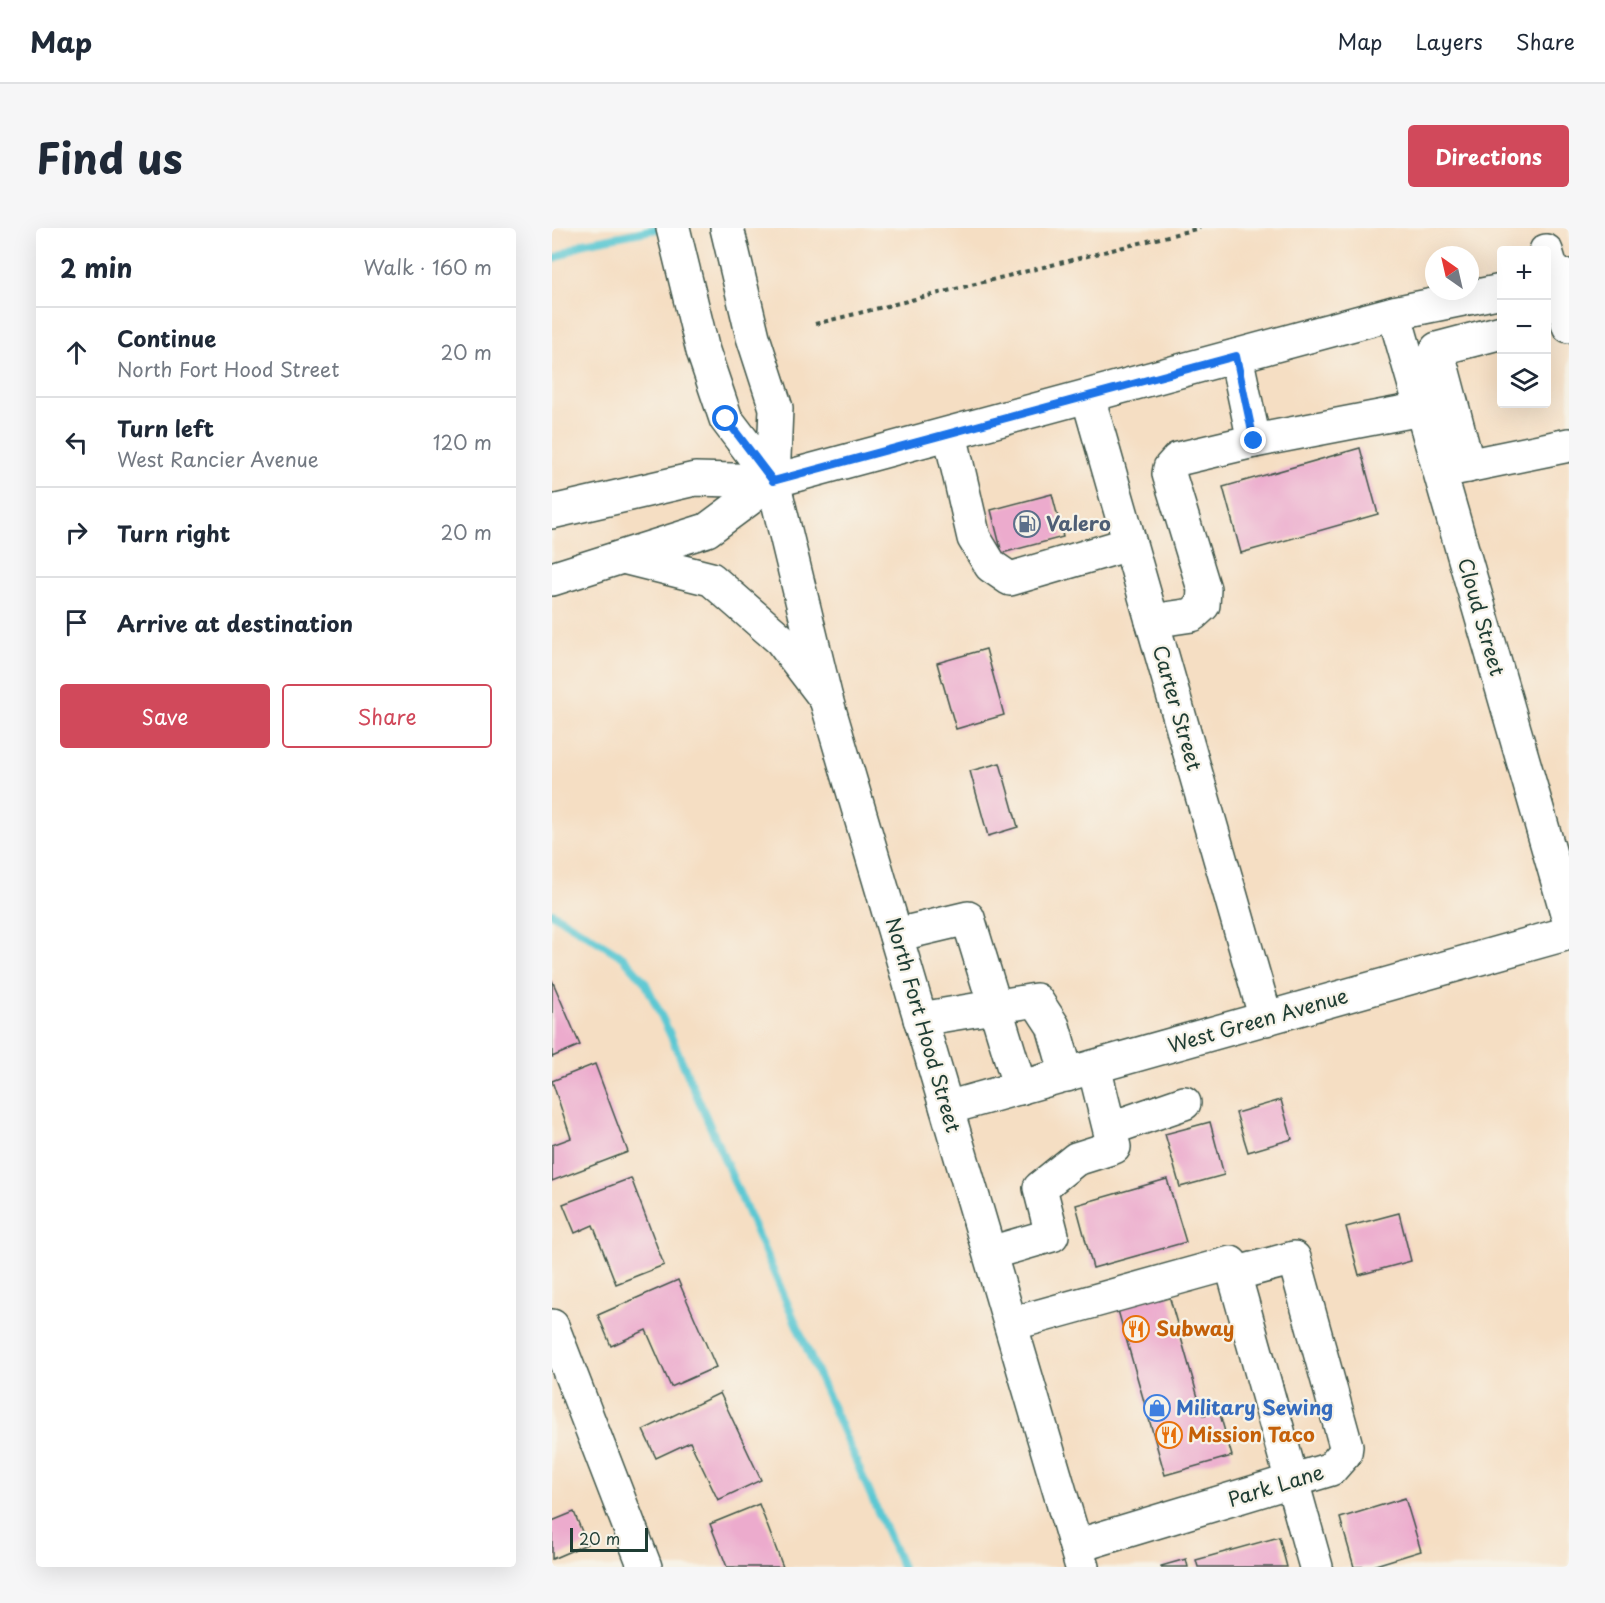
<!DOCTYPE html>
<meta charset="utf-8">
<style>
:root{--surface:#fff;--page:#f6f6f7;--text:#1f2937;--muted:#747a83;--line:#e0e1e3;--accent:#d1495b}
body{margin:0;font-family:"Playpen Sans",sans-serif;background:var(--page);color:var(--text)}
.controls{position:absolute;right:18px;top:18px;display:grid;overflow:hidden;border-radius:6px;box-shadow:0 6px 24px #0002}
.controls button{width:54px;height:54px;display:grid;place-items:center;padding:0;border:0;border-bottom:2px solid var(--line);background:var(--surface);color:var(--text);font:30px sans-serif}
.compass{position:absolute;left:873px;top:18px;width:54px;height:54px;border-radius:50%;background:var(--surface);box-shadow:0 6px 24px #0002;rotate:326deg}
.scale{position:absolute;left:18px;bottom:15px;width:78px;box-sizing:border-box;padding-left:6px;border:3px solid #1f3d34;border-top:0;font-size:16px;line-height:21px;white-space:nowrap;color:#1f3d34;-webkit-text-stroke:4px #f7f3e8;paint-order:stroke}
.stop{position:absolute;width:18px;height:18px;margin:-14px;border:4px solid #1a73e8;border-radius:50%;background:#fff}
.stop.end{background:#1a73e8;border-color:#fff;box-shadow:0 2px 6px #0008}
.list{margin:0;padding:0;list-style:none}
h2{display:flex;justify-content:space-between;align-items:center;height:78px;margin:0;padding:0 24px;font-size:26px}
h2 small{font-size:20px;font-weight:400;color:var(--muted)}
.list li{display:grid;grid-template-columns:39px 1fr auto;gap:18px;align-items:center;box-sizing:border-box;height:90px;padding:0 24px;border-top:2px solid var(--line)}
.list b{display:block;font-size:22px;white-space:nowrap}
.list p{margin:0;font-size:20px;white-space:nowrap;color:var(--muted)}
.list em{font-size:20px;font-style:normal;color:var(--muted)}
.actions{display:flex;gap:12px;padding:18px 24px}
.actions a{flex:1;padding:14px 0;border:2px solid var(--accent);border-radius:6px;text-align:center;font-size:21px;color:var(--accent)}
.actions .main{background:var(--accent);color:#fff}
.icon{flex:none;width:33px;height:33px;fill:none;stroke:currentColor;stroke-width:2;stroke-linecap:round;stroke-linejoin:round}
.map{position:relative;flex:none;width:1017px;height:1339px;overflow:hidden;border-radius:6px}
header{display:flex;align-items:center;gap:36px;box-sizing:border-box;height:84px;padding:0 30px;background:var(--surface);border-bottom:2px solid var(--line)}
header strong{font-size:28px}
nav{display:flex;gap:33px;margin-inline-start:auto;font-size:21px}
.intro{display:flex;align-items:center;justify-content:space-between;box-sizing:border-box;height:144px;padding:0 36px}
h1{margin:0;font-size:42px}
.button{padding:15px 27px;border-radius:6px;background:var(--accent);color:#fff;font-size:21px;font-weight:700}
main{display:flex;gap:36px;padding:0 36px}
aside{flex:1;background:var(--surface);border-radius:6px;box-shadow:0 6px 24px #0002}
.map>svg:first-child{display:block}
.lines{fill:none;stroke-linecap:round;stroke-linejoin:round}
.stream{stroke:#5bc8d3;stroke-width:8}
.building{fill:#ecabcd}
.minor-casing{stroke:#3f5549;stroke-width:36}
.major-casing{stroke:#3f5549;stroke-width:36}
.path{stroke:#3f5549;stroke-width:4;stroke-dasharray:4.5 4.5;stroke-linecap:butt}
.minor{stroke:#fff;stroke-width:33}
.major{stroke:#fff;stroke-width:33}
.route{stroke:#1a73e8;stroke-width:8}
.labels{text-anchor:middle;stroke-width:4.5;stroke-linejoin:round;paint-order:stroke}
.service-label{font-size:20px;font-weight:bold;fill:#4e5e75;stroke:#f7f3e8;text-anchor:start}
.street-label{font-size:20px;fill:#1f3d34;stroke:#f7f3e8}
.food-label{font-size:20px;font-weight:bold;fill:#c56008;stroke:#f7f3e8;text-anchor:start}
.shop-label{font-size:20px;font-weight:bold;fill:#366cbe;stroke:#f7f3e8;text-anchor:start}
</style>
<header>
<strong>Map</strong>
<nav><a>Map</a><a>Layers</a><a>Share</a></nav>
</header>
<div class="intro"><h1>Find us</h1><a class="button">Directions</a></div>
<main>
<aside>
<h2>2 min<small>Walk · 160 m</small></h2>
<ul class="list">
<li><svg class="icon" aria-label="ahead" viewBox="0 0 24 24"><path d="M12 20V5M6 11l6-6 6 6"/></svg><div><b>Continue</b><p>North Fort Hood Street</p></div><em>20 m</em></li>
<li><svg class="icon" aria-label="left" viewBox="0 0 24 24"><path d="M17 20v-9H6M10 6l-5 5 5 5"/></svg><div><b>Turn left</b><p>West Rancier Avenue</p></div><em>120 m</em></li>
<li><svg class="icon" aria-label="right" viewBox="0 0 24 24"><path d="M7 20v-9h11M14 6l5 5-5 5"/></svg><div><b>Turn right</b></div><em>20 m</em></li>
<li><svg class="icon" aria-label="arrive" viewBox="0 0 24 24"><path d="M6 21V4h12l-3 4 3 4H6"/></svg><div><b>Arrive at destination</b></div></li>
</ul>
<div class="actions"><a class="main">Save</a><a>Share</a></div>
</aside>
<div class="map">
<svg width="1017" height="1339" viewBox="0 0 1017 1339">
<rect width="100%" height="100%" fill="#f7f3e8"/>
<filter id="ink" filterUnits="userSpaceOnUse"><feTurbulence type="fractalNoise" baseFrequency=".0167" numOctaves="2"/><feDisplacementMap in="SourceGraphic" scale="12" xChannelSelector="R" yChannelSelector="G"/><feConvolveMatrix kernelMatrix="1 2 1 2 8 2 1 2 1" color-interpolation-filters="sRGB"/></filter>
<filter id="wash" filterUnits="userSpaceOnUse"><feTurbulence type="fractalNoise" baseFrequency=".008" numOctaves="4" result="noise"/><feDisplacementMap in="SourceGraphic" scale="24" xChannelSelector="R" yChannelSelector="G"/><feGaussianBlur stdDeviation="1.35" result="paint"/><feColorMatrix in="noise" values="0 0 0 0 0 0 0 0 0 0 0 0 0 0 0 0 0 1.4 0 .05"/><feComposite in="paint" operator="in"/></filter>
<g filter="url(#wash)">
<rect width="100%" height="100%" fill="#f5dec3"/>
<g class="lines">
<!-- stream -->
<g class="stream">
<polyline points="0,32 32,15 105,1"/>
<polyline points="0,685 71,729 93,754 118,806 350,1339"/>
</g>
</g>
<g id="blocks">
<!-- building -->
<g class="building">
<polygon points="808,220 826,286 689,325 671,259"/>
<polygon points="500,266 511,309 450,325 439,282"/>
<polygon points="434,421 452,487 404,501 385,435"/>
<polygon points="448,535 466,599 436,608 418,543"/>
<polygon points="0,752 28,817 0,829"/>
<polygon points="43,836 76,924 0,953 0,917 19,910 0,853"/>
<polygon points="729,872 740,911 696,924 684,885"/>
<polygon points="658,894 672,947 628,959 613,906"/>
<polygon points="79,950 112,1037 64,1056 41,997 23,1005 11,976"/>
<polygon points="615,951 634,1014 541,1040 524,977"/>
<polygon points="847,985 859,1033 807,1047 794,999"/>
<polygon points="126,1052 164,1139 119,1159 94,1102 59,1118 46,1087"/>
<polygon points="616,1064 651,1187 667,1183 680,1228 613,1247 565,1079"/>
<polygon points="168,1165 209,1252 166,1272 138,1214 104,1230 91,1202"/>
<polygon points="853,1270 869,1323 817,1339 802,1339 788,1290"/>
<polygon points="207,1276 231,1339 175,1339 158,1296"/>
<polygon points="22,1284 35,1316 0,1331 0,1293"/>
<polygon points="727,1309 735,1339 646,1339 644,1332"/>
<polygon points="634,1331 636,1339 609,1339 609,1338"/>
</g>
</g>
</g>
<g filter="url(#ink)">
<use href="#blocks" fill-opacity="0" stroke="#3f5549" stroke-width="1.5"/>
<g class="lines">
<defs>
<g id="minor">
<polyline points="121,0 151,123 174,191 221,253"/>
<polyline points="175,0 201,109 224,180 221,253"/>
<polyline points="994,23 1017,98"/>
<polyline points="842,85 1017,692"/>
<polyline points="536,169 714,791"/>
<polyline points="398,206 422,310 439,338 458,351 577,316"/>
<polyline points="702,213 869,181"/>
<polyline points="916,238 885,121 950,104"/>
<polyline points="895,242 1017,217"/>
<polyline points="0,284 143,251 221,253"/>
<polyline points="71,329 159,351 229,412 274,471"/>
<polyline points="0,351 155,302 221,253"/>
<polyline points="600,393 640,387 651,377 652,361 617,246 618,240 626,231 702,213 684,128"/>
<polyline points="344,707 416,690 468,860"/>
<polyline points="368,791 484,772 501,798 515,847"/>
<polyline points="395,880 1017,705"/>
<polyline points="560,900 632,875"/>
<polyline points="438,1025 500,1007 488,960 524,931 562,919 542,839"/>
<polyline points="459,1096 679,1035 764,1339"/>
<polyline points="0,1098 93,1339"/>
<polyline points="524,1318 779,1241 793,1225 794,1218 742,1030 682,1046"/>
</g>
<g id="major">
<polyline points="994,53 1017,48"/>
<polyline points="530,1339 274,471 221,253 842,85 950,63"/>
</g>
</defs>
<!-- minor casing -->
<use href="#minor" class="minor-casing"/>
<!-- major casing -->
<use href="#major" class="major-casing"/>
<!-- path -->
<polyline class="path" points="263,96 648,0"/>
<!-- minor -->
<use href="#minor" class="minor"/>
<!-- major -->
<use href="#major" class="major"/>
</g>
</g>
<g class="lines" filter="url(#ink)">
<!-- route -->
<polyline class="route" points="174,191 221,253 684,128 702,213"/>
</g>
<!-- icons -->
<defs>
<symbol id="fuel-ring" viewBox="-11 -11 22 22"><circle r="9.5" fill="#f7f3e8" stroke="#5c6f8a" stroke-width="1.5"/><path d="M-5.5-6h7V0h2V4h1.3V-2.5L3-4.5l.8-.8L6-3V5H2.5V1h-1V6h-7ZM-4.2-4.7v3.2H.2V-4.7Z" fill="#5c6f8a"/></symbol>
<symbol id="restaurant-ring" viewBox="-11 -11 22 22"><circle r="9.5" fill="#f7f3e8" stroke="#e8710a" stroke-width="1.5"/><path d="M-5-6h1v4h1v-4h1v4h1v-4h1v5L-1.5 .5V6h-2V.5L-5-1ZM5-6V6H3V1.5H1.5Q1.5-4 5-6Z" fill="#e8710a"/></symbol>
<symbol id="shop-ring" viewBox="-11 -11 22 22"><circle r="9.5" fill="#f7f3e8" stroke="#3f7fe0" stroke-width="1.5"/><path d="M-5-2.5h2.3a2.7 3.5 0 0 1 5.4 0H5L5.5 6h-11ZM-1.5-2.5h3a1.5 2.3 0 0 0-3 0Z" fill="#3f7fe0"/></symbol>
</defs>
<g fill-rule="evenodd">
<use href="#fuel-ring" x="460" y="281" width="30" height="30"/>
<use href="#restaurant-ring" x="569" y="1086" width="30" height="30"/>
<use href="#shop-ring" x="590" y="1165" width="30" height="30"/>
<use href="#restaurant-ring" x="602" y="1192" width="30" height="30"/>
</g>
<g class="labels">
<!-- service labels -->
<g class="service-label">
<text x="494" y="303">Valero</text>
</g>
<!-- street labels -->
<g class="street-label">
<text transform="translate(929 389) rotate(74)" y="7">Cloud Street</text>
<text transform="translate(625 480) rotate(74)" y="7">Carter Street</text>
<text transform="translate(706 793) rotate(-16)" y="7">West Green Avenue</text>
<text transform="translate(371 797) rotate(74)" y="7">North Fort Hood Street</text>
<text transform="translate(724 1258) rotate(-17)" y="7">Park Lane</text>
</g>
<!-- food labels -->
<g class="food-label">
<text x="604" y="1108">Subway</text>
<text x="636" y="1214">Mission Taco</text>
</g>
<!-- shop labels -->
<g class="shop-label">
<text x="624" y="1187">Military Sewing</text>
</g>
</g>
</svg>
<div class="controls">
<button>+</button>
<button>−</button>
<button><svg class="icon" aria-label="layers" viewBox="0 0 24 24"><path d="M12 4l9 5-9 5-9-5zM3 14l9 5 9-5"/></svg></button>
</div>
<svg class="compass" viewBox="-18 -18 36 36"><path d="M0-13l5 13h-10z" fill="#e53935"/><path d="M0 13l5-13h-10z" fill="#747a83"/></svg>
<div class="scale">20 m</div>
<div class="stop" style="left:174px;top:191px"></div>
<div class="stop end" style="left:702px;top:213px"></div>
</div>
</main>
